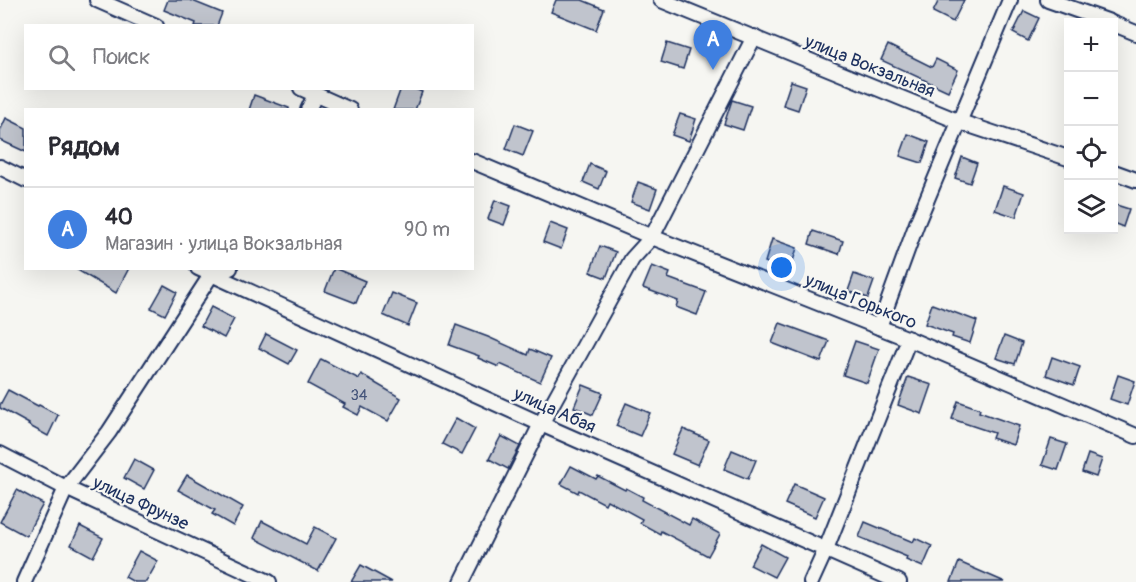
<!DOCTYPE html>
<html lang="ru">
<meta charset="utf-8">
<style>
:root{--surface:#fff;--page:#f2f2f3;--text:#2b2b33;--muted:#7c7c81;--line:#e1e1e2;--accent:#c8321e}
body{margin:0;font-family:Pangolin,sans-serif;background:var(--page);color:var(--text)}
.controls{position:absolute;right:18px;top:18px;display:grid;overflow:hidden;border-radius:0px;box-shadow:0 6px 24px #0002}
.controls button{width:54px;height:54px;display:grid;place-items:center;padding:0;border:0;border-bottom:2px solid var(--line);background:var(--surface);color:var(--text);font:30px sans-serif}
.you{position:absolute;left:782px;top:268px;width:21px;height:21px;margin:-15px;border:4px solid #fff;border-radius:50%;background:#1a73e8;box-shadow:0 0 0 9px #1a73e833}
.badge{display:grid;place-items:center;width:39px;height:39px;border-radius:50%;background:var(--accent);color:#fff;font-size:20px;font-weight:700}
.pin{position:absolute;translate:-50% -50px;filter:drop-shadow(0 2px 3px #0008)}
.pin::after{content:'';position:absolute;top:32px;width:21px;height:18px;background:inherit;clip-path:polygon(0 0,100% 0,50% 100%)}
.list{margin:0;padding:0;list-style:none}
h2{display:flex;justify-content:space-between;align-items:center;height:78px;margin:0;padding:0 24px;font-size:26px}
h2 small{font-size:20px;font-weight:400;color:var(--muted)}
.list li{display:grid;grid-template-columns:39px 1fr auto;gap:18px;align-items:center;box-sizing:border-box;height:84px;padding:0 24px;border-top:2px solid var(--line)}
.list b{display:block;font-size:22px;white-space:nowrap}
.list p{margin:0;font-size:20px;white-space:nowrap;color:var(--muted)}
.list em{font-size:20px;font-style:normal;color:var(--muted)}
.icon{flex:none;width:33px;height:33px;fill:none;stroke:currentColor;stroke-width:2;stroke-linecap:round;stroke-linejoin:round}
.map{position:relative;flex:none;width:1136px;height:582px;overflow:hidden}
.search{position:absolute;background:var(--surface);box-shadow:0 6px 24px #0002;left:24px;top:24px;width:450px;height:66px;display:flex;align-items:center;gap:15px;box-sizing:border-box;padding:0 21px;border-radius:0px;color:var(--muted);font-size:22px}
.panel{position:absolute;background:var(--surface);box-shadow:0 6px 24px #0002;left:24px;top:108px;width:450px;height:162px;border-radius:0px}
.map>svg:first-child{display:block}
.building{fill:#c0c4cd;stroke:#1b2f5e;stroke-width:1.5}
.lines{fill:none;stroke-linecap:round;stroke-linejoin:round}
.street-casing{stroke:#1b2f5e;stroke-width:18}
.street{stroke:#f6f6f2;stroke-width:14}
.labels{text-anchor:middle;stroke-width:4.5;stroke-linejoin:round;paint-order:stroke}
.number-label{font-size:15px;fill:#44547a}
.street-label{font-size:18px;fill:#1b2f5e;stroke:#f6f6f2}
</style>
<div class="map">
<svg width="1136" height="582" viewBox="0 0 1136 582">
<rect width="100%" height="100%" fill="#f6f6f2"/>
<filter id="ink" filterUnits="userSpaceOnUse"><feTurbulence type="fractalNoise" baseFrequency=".0167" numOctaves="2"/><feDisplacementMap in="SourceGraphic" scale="12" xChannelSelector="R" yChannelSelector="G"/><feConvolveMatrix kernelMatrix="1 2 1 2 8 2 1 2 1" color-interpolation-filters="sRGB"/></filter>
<g filter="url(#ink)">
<!-- building -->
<g class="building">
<polygon points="168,0 190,0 222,13 217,26 195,26 196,23 164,10"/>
<polygon points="556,0 582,0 604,9 596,30 551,12"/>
<polygon points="939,0 964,0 953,22 933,12"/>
<polygon points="1024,11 1039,18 1028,41 1013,33"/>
<polygon points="667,43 689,50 683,69 661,62"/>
<polygon points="888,45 932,67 936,59 958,70 948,91 881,60"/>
<polygon points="791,81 806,86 798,110 783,105"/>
<polygon points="401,88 413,88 422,92 415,110 393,110"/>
<polygon points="254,95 289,108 289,110 249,110"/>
<polygon points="732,100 751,106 743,130 724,124"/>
<polygon points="680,114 696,119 689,141 672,135"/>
<polygon points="6,118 26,128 26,152 0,140 0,131"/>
<polygon points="515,124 533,131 523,156 506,149"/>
<polygon points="908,134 929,142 922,163 900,156"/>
<polygon points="962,157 977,163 970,183 955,178"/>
<polygon points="590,164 606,171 599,189 583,182"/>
<polygon points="638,182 657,189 650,209 631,202"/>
<polygon points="1003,186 1024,193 1016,217 995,210"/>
<polygon points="495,200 511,206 504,225 488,219"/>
<polygon points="1113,204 1129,209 1123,227 1113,223"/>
<polygon points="550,223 568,230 561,249 543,242"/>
<polygon points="813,231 843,241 839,254 809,244"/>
<polygon points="772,239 797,248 790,271 765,262"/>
<polygon points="600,246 616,252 606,278 590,272"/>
<polygon points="652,266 670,273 668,278 706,292 697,315 676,307 678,301 643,288"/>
<polygon points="74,268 129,268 116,293"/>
<polygon points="334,268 365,281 356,303 325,291"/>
<polygon points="854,274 874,281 868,298 848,291"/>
<polygon points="164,285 177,292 165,315 151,308"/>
<polygon points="392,293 417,303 408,326 383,315"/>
<polygon points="932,304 977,321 970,343 952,337 953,334 925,324"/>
<polygon points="211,307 234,319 224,338 201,326"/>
<polygon points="780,323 829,341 821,362 772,343"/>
<polygon points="456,325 488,337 528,355 530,349 551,358 540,382 500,364 499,367 478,358 479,356 449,345"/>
<polygon points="266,334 297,350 289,364 259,348"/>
<polygon points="1004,336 1022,343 1015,364 996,358"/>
<polygon points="855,341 879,349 867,383 843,375"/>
<polygon points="1052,357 1080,367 1074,385 1046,375"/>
<polygon points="321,359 359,379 361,374 375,382 375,383 401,398 388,421 362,407 358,415 343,407 345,404 308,384"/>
<polygon points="1118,375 1135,381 1127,405 1110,399"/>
<polygon points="908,377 932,385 922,414 898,405"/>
<polygon points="583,385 603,393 593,415 574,407"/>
<polygon points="8,390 38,406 39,405 58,415 48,436 28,425 29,424 0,408 0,405"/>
<polygon points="958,401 980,409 979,412 1019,426 1013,445 992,438 994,433 952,419"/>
<polygon points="626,403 650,413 640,436 616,426"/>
<polygon points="456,418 475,429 462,454 442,444"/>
<polygon points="683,429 709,440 698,465 672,454"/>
<polygon points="501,436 520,446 508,469 489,459"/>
<polygon points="1051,439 1067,444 1058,470 1042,465"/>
<polygon points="732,450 756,460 748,479 724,469"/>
<polygon points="1088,454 1102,459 1096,477 1082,472"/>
<polygon points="134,459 154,470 144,489 124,478"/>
<polygon points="571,466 596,479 598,476 625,490 626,488 643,497 642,500 689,525 692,519 720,534 708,556 661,531 660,534 640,523 642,519 607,500 605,504 579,490 578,493 561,484"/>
<polygon points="187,475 243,507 233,526 212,514 215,510 178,490"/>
<polygon points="794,484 824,497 815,517 785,504"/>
<polygon points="17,490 43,504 26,536 0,522"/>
<polygon points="262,521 306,544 315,527 336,538 318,571 254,538"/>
<polygon points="865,522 913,542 915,538 932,546 923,567 906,560 907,557 859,537"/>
<polygon points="80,526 103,538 93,557 71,545"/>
<polygon points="761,544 785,557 774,577 750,565"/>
<polygon points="139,551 158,561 146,582 134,582 125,577"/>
<polygon points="959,562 1005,582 951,582"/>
<polygon points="361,565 392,582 351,582"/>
</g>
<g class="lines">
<defs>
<g id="street">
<polyline points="97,0 156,26"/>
<polyline points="661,0 960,122 1068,158"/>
<polyline points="1048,0 1110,22"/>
<polyline points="1114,24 1136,33"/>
<polyline points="301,88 350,110"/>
<polyline points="308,110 315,95"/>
<polyline points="472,161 652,237 909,339 1136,436"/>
<polyline points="0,167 26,180"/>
<polyline points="1114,172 1136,180"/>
<polyline points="198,268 541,424 899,582"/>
<polyline points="879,327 917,223 1010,0"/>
<polyline points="0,454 66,488 269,582"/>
<polyline points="24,582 66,488 109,432 211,275 230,268"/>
<polyline points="462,582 541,424 632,259 652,237 754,37"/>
<polyline points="811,582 826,549 909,339"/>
</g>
</defs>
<!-- street casing -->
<use href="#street" class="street-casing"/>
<!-- street -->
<use href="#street" class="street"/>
</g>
</g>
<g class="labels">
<!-- number labels -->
<g class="number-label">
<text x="359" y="400">34</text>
</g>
<!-- street labels -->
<g class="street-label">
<text transform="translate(870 66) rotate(22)" y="6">улица Вокзальная</text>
<text transform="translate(861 301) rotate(22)" y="6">улица Горького</text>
<text transform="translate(555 410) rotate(24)" y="6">улица Абая</text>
<text transform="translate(141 503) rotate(25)" y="6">улица Фрунзе</text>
</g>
</g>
</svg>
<div class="controls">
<button>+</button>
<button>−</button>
<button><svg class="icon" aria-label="locate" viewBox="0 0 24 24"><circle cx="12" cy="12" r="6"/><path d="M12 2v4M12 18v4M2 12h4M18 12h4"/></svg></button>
<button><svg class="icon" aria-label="layers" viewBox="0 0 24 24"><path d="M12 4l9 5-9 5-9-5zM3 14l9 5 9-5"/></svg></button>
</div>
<div class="you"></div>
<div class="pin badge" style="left:713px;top:70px;background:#3f7fe0">A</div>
<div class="search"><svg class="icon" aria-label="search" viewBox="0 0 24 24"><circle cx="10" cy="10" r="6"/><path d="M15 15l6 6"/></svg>Поиск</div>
<section class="panel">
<h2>Рядом<small></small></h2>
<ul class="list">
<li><span class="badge" style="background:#3f7fe0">A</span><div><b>40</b><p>Магазин · улица Вокзальная</p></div><em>90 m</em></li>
</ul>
</section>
</div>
